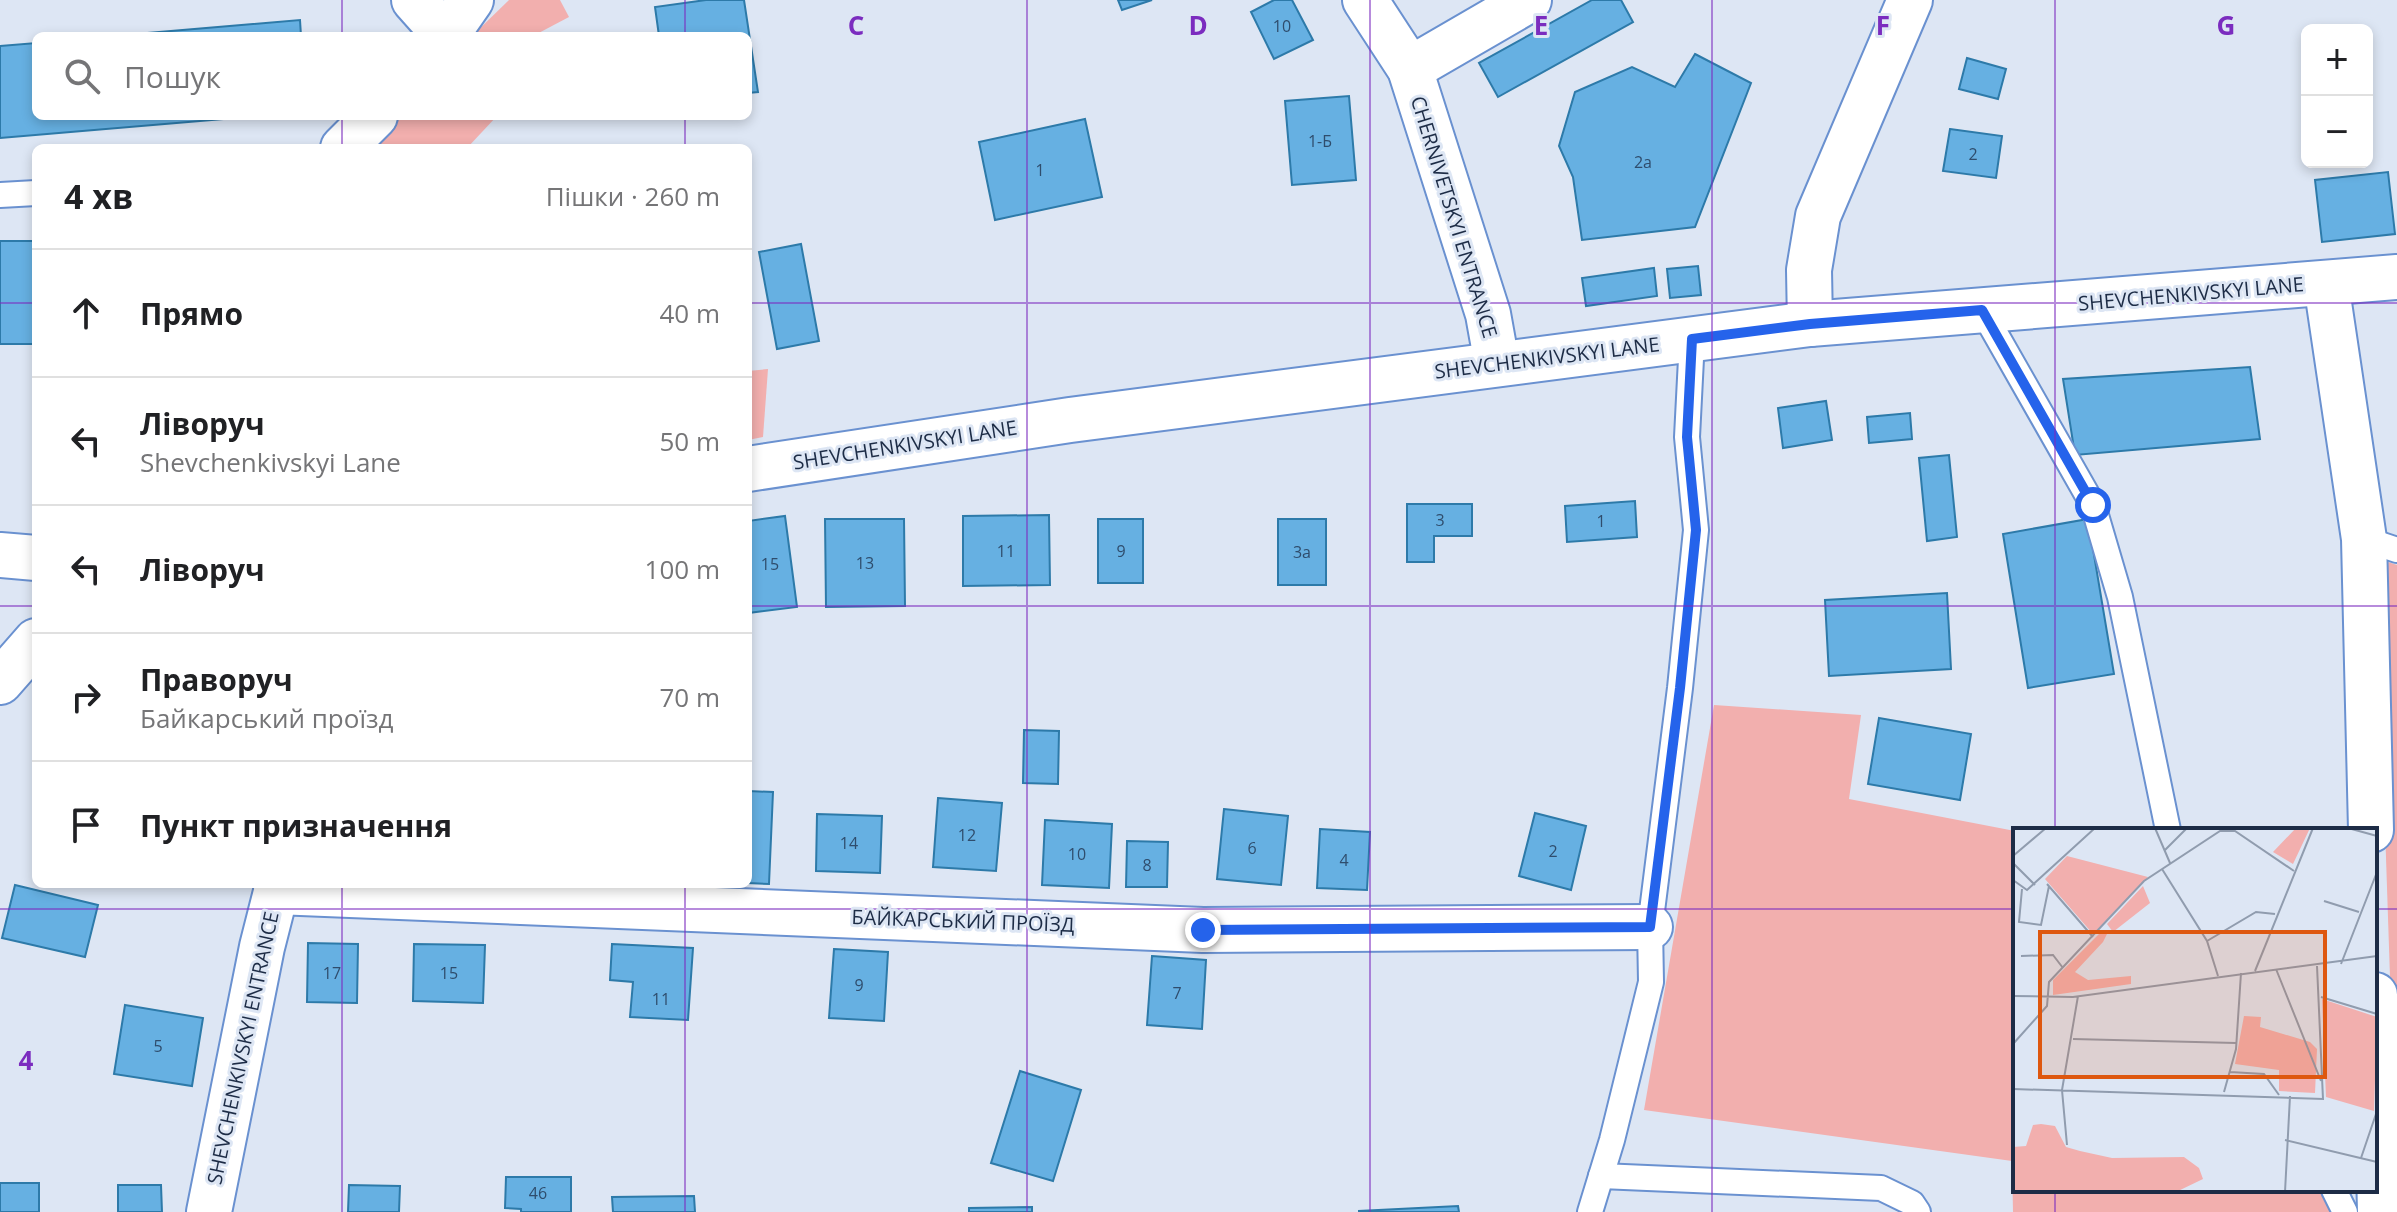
<!DOCTYPE html>
<html lang="uk">
<meta charset="utf-8">
<style>
:root{--surface:#fff;--page:#f6f6f6;--text:#202124;--muted:#757577;--line:#e0e0e0}
body{margin:0;font-family:"Open Sans",sans-serif;background:var(--page);color:var(--text)}
.controls{position:absolute;right:24px;top:24px;display:grid;overflow:hidden;border-radius:12px;box-shadow:0 4px 12px #0003}
.controls button{width:72px;height:72px;display:grid;place-items:center;padding:0;border:0;border-bottom:2px solid var(--line);background:var(--surface);color:var(--text);font:40px sans-serif}
.stop{position:absolute;width:24px;height:24px;margin:-18px;border:6px solid #2563eb;border-radius:50%;background:#fff}
.stop.end{background:#2563eb;border-color:#fff;box-shadow:0 2px 8px #0008}
.list{margin:0;padding:0;list-style:none}
h2{display:flex;justify-content:space-between;align-items:center;height:104px;margin:0;padding:0 32px;font-size:34px}
h2 small{font-size:26px;font-weight:400;color:var(--muted)}
.list li{display:grid;grid-template-columns:52px 1fr auto;gap:24px;align-items:center;box-sizing:border-box;height:128px;padding:0 32px;border-top:2px solid var(--line)}
.list b{display:block;font-size:30px;white-space:nowrap}
.list p{margin:0;font-size:26px;white-space:nowrap;color:var(--muted)}
.list em{font-size:26px;font-style:normal;color:var(--muted)}
.icon{flex:none;width:44px;height:44px;fill:none;stroke:currentColor;stroke-width:2;stroke-linecap:round;stroke-linejoin:round}
.map{position:relative;flex:none;width:2397px;height:1212px;overflow:hidden}
.search{position:absolute;background:var(--surface);box-shadow:0 4px 12px #0003;left:32px;top:32px;width:720px;height:88px;display:flex;align-items:center;gap:20px;box-sizing:border-box;padding:0 28px;border-radius:12px;color:var(--muted);font-size:30px}
.panel{position:absolute;background:var(--surface);box-shadow:0 4px 12px #0003;left:32px;top:144px;width:720px;height:744px;border-radius:12px}
.map>svg:first-child{display:block}
.green{fill:#f2afae}
.building{fill:#66b0e2;stroke:#2d7aa9;stroke-width:2}
.lines{fill:none;stroke-linecap:round;stroke-linejoin:round}
.lane-casing{stroke:#6a91d0;stroke-width:28}
.street-casing{stroke:#6a91d0;stroke-width:48}
.lane{stroke:#fff;stroke-width:24}
.street{stroke:#fff;stroke-width:44}
.route{stroke:#2563eb;stroke-width:10}
.grid{fill:none;stroke:#7b2cbf;stroke-width:2;stroke-opacity:0.55}
.labels{text-anchor:middle;stroke-width:6;stroke-linejoin:round;paint-order:stroke}
.number-label{font-size:16px;fill:#2f4d6d}
.street-label{font-size:20px;fill:#1d2c46;stroke:#dde6f4}
.inset-road{fill:none;stroke:#909cae;stroke-width:2}
.view{fill:#de570f;fill-opacity:0.15;stroke:#de570f;stroke-width:4}
.inset-edge{fill:none;stroke:#1d2c46;stroke-width:4}
.grid-label{font-size:26px;text-anchor:middle;font-weight:bold;fill:#7b2cbf;stroke:#dde6f4;stroke-width:6;stroke-linejoin:round;paint-order:stroke}
</style>
<div class="map">
<svg width="2397" height="1212" viewBox="0 0 2397 1212">
<rect width="100%" height="100%" fill="#dde6f4"/>
<!-- green -->
<g class="green">
<polygon points="509,0 560,0 569,17 533,36 472,36"/>
<polygon points="399,116 497,116 467,148 372,148"/>
<polygon points="768,369 763,437 748,440 748,371"/>
<polygon points="2376,558 2397,565 2397,1187"/>
<polygon points="1714,705 1861,715 1849,799 2015,831 2015,1190 2336,1190 2337,1212 2013,1212 2012,1161 1644,1110"/>
</g>
<!-- building -->
<g class="building">
<polygon points="706,0 744,0 758,92 748,93 748,36 659,36 655,7"/>
<polygon points="1118,0 1152,0 1122,10"/>
<polygon points="1274,0 1292,0 1313,40 1274,59 1251,12"/>
<polygon points="1592,0 1621,0 1633,22 1498,97 1479,63"/>
<polygon points="300,20 301,36 112,36"/>
<polygon points="36,43 36,116 258,116 0,138 0,46"/>
<polygon points="1695,54 1751,83 1695,227 1582,240 1573,177 1559,146 1575,92 1632,67 1675,87"/>
<polygon points="1967,58 2006,69 1998,99 1959,89"/>
<polygon points="1349,96 1356,180 1292,185 1285,101"/>
<polygon points="1085,119 1102,197 995,220 979,142"/>
<polygon points="1950,129 2002,136 1996,178 1943,171"/>
<polygon points="2388,172 2395,234 2322,242 2315,180"/>
<rect x="0" y="241" width="36" height="103"/>
<polygon points="801,244 819,341 777,349 759,252"/>
<polygon points="1698,266 1701,295 1670,298 1667,269"/>
<polygon points="1654,268 1657,296 1586,306 1582,278"/>
<polygon points="2250,367 2260,439 2075,455 2063,379"/>
<polygon points="1826,401 1832,440 1783,448 1778,408"/>
<polygon points="1910,413 1912,439 1869,443 1867,417"/>
<polygon points="1949,455 1957,537 1927,541 1919,458"/>
<polygon points="1635,501 1637,537 1567,542 1565,506"/>
<polygon points="1407,504 1472,504 1472,536 1434,536 1434,562 1407,562"/>
<polygon points="1049,515 1050,585 963,586 963,516"/>
<polygon points="785,516 797,607 748,613 748,521"/>
<polygon points="825,519 904,519 905,606 826,607"/>
<rect x="1098" y="519" width="45" height="64"/>
<rect x="1278" y="519" width="48" height="66"/>
<polygon points="2088,519 2114,674 2028,688 2003,534"/>
<polygon points="1947,593 1951,669 1829,676 1825,600"/>
<polygon points="1879,718 1971,734 1960,800 1868,784"/>
<polygon points="1024,730 1059,731 1058,784 1023,783"/>
<polygon points="748,791 773,792 769,884 748,883"/>
<polygon points="938,798 1002,803 996,871 933,867"/>
<polygon points="1224,809 1288,816 1281,885 1217,879"/>
<polygon points="1535,813 1586,826 1571,890 1519,876"/>
<polygon points="817,814 882,816 880,873 816,871"/>
<polygon points="1045,820 1112,824 1109,888 1042,885"/>
<polygon points="1320,829 1370,832 1367,890 1317,888"/>
<polygon points="1127,841 1168,842 1167,887 1126,887"/>
<polygon points="15,885 98,905 85,957 2,938"/>
<polygon points="308,943 358,944 357,1003 307,1002"/>
<polygon points="414,944 485,945 483,1003 413,1001"/>
<polygon points="612,944 693,948 688,1020 630,1017 633,982 610,980"/>
<polygon points="834,949 888,952 884,1021 829,1018"/>
<polygon points="1152,956 1206,960 1202,1029 1147,1025"/>
<polygon points="125,1005 203,1018 192,1086 114,1074"/>
<polygon points="1020,1071 1081,1090 1053,1181 991,1163"/>
<polygon points="506,1177 571,1177 571,1212 521,1212 521,1209 505,1208"/>
<rect x="0" y="1183" width="39" height="29"/>
<polygon points="118,1185 161,1185 162,1212 118,1212"/>
<polygon points="349,1185 400,1186 399,1212 348,1212"/>
<polygon points="694,1196 695,1212 613,1212 612,1197"/>
<polygon points="1458,1206 1459,1212 1359,1212 1359,1211"/>
<polygon points="1032,1207 1032,1212 969,1212 969,1208"/>
</g>
<g class="lines">
<defs>
<g id="lane">
<polyline points="0,195 36,193"/>
<polyline points="1982,310 2093,505 2120,597 2168,830"/>
<polyline points="2364,539 2397,550"/>
<polyline points="1601,1176 1881,1188 1912,1203 1918,1212"/>
<polyline points="2334,1190 2345,1212"/>
<polyline points="1590,1212 1612,1140 1651,982 1650,927 1680,688 1696,530 1687,437 1692,339"/>
</g>
<g id="street">
<polyline points="414,0 446,36"/>
<polyline points="1365,0 1410,69 1488,314 1497,364"/>
<polyline points="446,36 471,0"/>
<polyline points="1410,69 1529,0"/>
<polyline points="343,148 375,116"/>
<polyline points="2326,283 2364,539 2371,830"/>
<polyline points="1810,324 1809,270 1818,216 1910,0"/>
<polyline points="748,469 1070,420 1810,324 2397,277"/>
<polyline points="0,555 36,558"/>
<polyline points="0,682 36,641"/>
<polyline points="276,892 1203,930 1650,927"/>
<polyline points="2375,995 2380,1212"/>
<polyline points="209,1212 262,947 278,884"/>
</g>
</defs>
<!-- lane casing -->
<use href="#lane" class="lane-casing"/>
<!-- street casing -->
<use href="#street" class="street-casing"/>
<!-- lane -->
<use href="#lane" class="lane"/>
<!-- street -->
<use href="#street" class="street"/>
</g>
<g class="lines">
<!-- route -->
<polyline class="route" points="1203,930 1650,927 1680,688 1696,530 1687,437 1692,339 1810,324 1982,310 2093,505"/>
</g>
<!-- grid -->
<path class="grid" d="M 342,0 L 342,36M 685,0 L 685,36M 1027,0 L 1027,1212M 1370,0 L 1370,1212M 1712,0 L 1712,1212M 2055,0 L 2055,830M 342,116 L 342,148M 685,116 L 685,148M 0,303 L 36,303M 748,303 L 2397,303M 0,606 L 36,606M 748,606 L 2397,606M 342,884 L 342,1212M 685,884 L 685,1212M 0,909 L 2015,909M 2375,909 L 2397,909M 2055,1190 L 2055,1212"/>
<g class="labels">
<!-- number labels -->
<g class="number-label">
<text x="1282" y="32">10</text>
<text x="1320" y="147">1-Б</text>
<text x="1973" y="160">2</text>
<text x="1643" y="168">2а</text>
<text x="1040" y="176">1</text>
<text x="1440" y="526">3</text>
<text x="1601" y="527">1</text>
<text x="1006" y="557">11</text>
<text x="1121" y="557">9</text>
<text x="1302" y="558">3а</text>
<text x="865" y="569">13</text>
<text x="770" y="570">15</text>
<text x="967" y="841">12</text>
<text x="849" y="849">14</text>
<text x="1252" y="854">6</text>
<text x="1553" y="857">2</text>
<text x="1077" y="860">10</text>
<text x="1344" y="866">4</text>
<text x="1147" y="871">8</text>
<text x="332" y="979">17</text>
<text x="449" y="979">15</text>
<text x="859" y="991">9</text>
<text x="1177" y="999">7</text>
<text x="661" y="1005">11</text>
<text x="158" y="1052">5</text>
<text x="538" y="1199">46</text>
</g>
<!-- street labels -->
<g class="street-label">
<text transform="translate(1454 217) rotate(73)" y="7">CHERNIVETSKYI ENTRANCE</text>
<text transform="translate(2191 294) rotate(-5)" y="7">SHEVCHENKIVSKYI LANE</text>
<text transform="translate(1547 358) rotate(-7)" y="7">SHEVCHENKIVSKYI LANE</text>
<text transform="translate(905 445) rotate(-9)" y="7">SHEVCHENKIVSKYI LANE</text>
<text transform="translate(963 921) rotate(2)" y="7">БАЙКАРСЬКИЙ ПРОЇЗД</text>
<text transform="translate(243 1048) rotate(-78)" y="7">SHEVCHENKIVSKYI ENTRANCE</text>
</g>
</g>
<!-- overview -->
<g transform="translate(2013 828)">
<rect width="364" height="364" fill="#dde6f4"/>
<path d="M 283,0 L 297,0 L 280,36 L 260,24 ZM 54,28 L 135,49 L 80,106 L 32,51 ZM 130,58 L 137,75 L 100,104 L 94,96 ZM 90,102 L 94,106 L 90,114 L 62,144 L 75,152 L 118,148 L 118,156 L 40,167 L 40,152 ZM 309,171 L 364,189 L 361,283 L 313,269 ZM 231,188 L 248,189 L 247,199 L 297,214 L 304,221 L 302,265 L 266,263 L 266,242 L 222,236 ZM 28,296 L 42,298 L 53,319 L 67,323 L 99,330 L 171,329 L 186,340 L 190,351 L 163,364 L 0,364 L 0,319 L 13,318 L 20,297 Z" fill="#f2afae"/>
<path class="inset-road" d="M 142,0 L 157,35M 335,0 L 364,8M 151,23 L 174,0M 0,28 L 33,0M 0,35 L 22,57M 149,41 L 194,113 L 205,148M 0,52 L 14,62 L 82,0M 34,56 L 80,109M 9,61 L 6,94 L 28,97 L 36,58M 311,73 L 346,84M 194,113 L 243,84 L 262,86M 8,128 L 40,127 L 50,140M 328,136 L 364,44M 263,141 L 308,253M 242,143 L 300,0M 0,168 L 60,169 L 364,128M 308,169 L 364,186M 60,211 L 223,215M 0,216 L 34,178 L 36,154 L 131,53 L 207,3 L 222,3 L 281,43M 217,244 L 251,246 L 266,267M 0,261 L 310,271 L 304,138M 211,264 L 223,221 L 228,145M 272,312 L 364,334M 54,317 L 49,262 L 65,168M 348,330 L 364,283M 272,364 L 277,268"/>
<path class="view" d="M 27,104 L 312,104 L 312,249 L 27,249 Z"/>
<rect width="364" height="364" class="inset-edge"/>
</g>
<g class="grid-label">
<text x="856" y="35">C</text>
<text x="1198" y="35">D</text>
<text x="1541" y="35">E</text>
<text x="1883" y="35">F</text>
<text x="2226" y="35">G</text>
<text x="26" y="1070">4</text>
</g>
</svg>
<div class="controls">
<button>+</button>
<button>−</button>
</div>
<div class="stop" style="left:2093px;top:505px"></div>
<div class="stop end" style="left:1203px;top:930px"></div>
<div class="search"><svg class="icon" aria-label="search" viewBox="0 0 24 24"><circle cx="10" cy="10" r="6"/><path d="M15 15l6 6"/></svg>Пошук</div>
<section class="panel">
<h2>4 хв<small>Пішки · 260 m</small></h2>
<ul class="list">
<li><svg class="icon" aria-label="ahead" viewBox="0 0 24 24"><path d="M12 20V5M6 11l6-6 6 6"/></svg><div><b>Прямо</b></div><em>40 m</em></li>
<li><svg class="icon" aria-label="left" viewBox="0 0 24 24"><path d="M17 20v-9H6M10 6l-5 5 5 5"/></svg><div><b>Ліворуч</b><p>Shevchenkivskyi Lane</p></div><em>50 m</em></li>
<li><svg class="icon" aria-label="left" viewBox="0 0 24 24"><path d="M17 20v-9H6M10 6l-5 5 5 5"/></svg><div><b>Ліворуч</b></div><em>100 m</em></li>
<li><svg class="icon" aria-label="right" viewBox="0 0 24 24"><path d="M7 20v-9h11M14 6l5 5-5 5"/></svg><div><b>Праворуч</b><p>Байкарський проїзд</p></div><em>70 m</em></li>
<li><svg class="icon" aria-label="arrive" viewBox="0 0 24 24"><path d="M6 21V4h12l-3 4 3 4H6"/></svg><div><b>Пункт призначення</b></div></li>
</ul>
</section>
</div>
